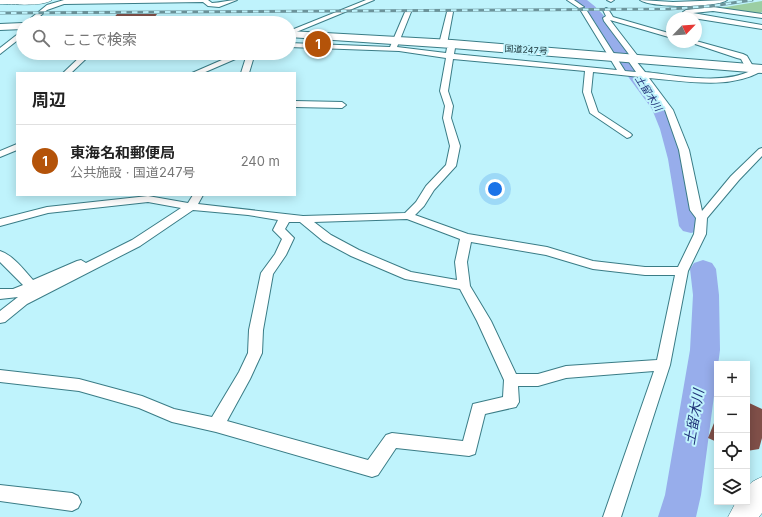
<!DOCTYPE html>
<html lang="ja">
<meta charset="utf-8">
<style>
:root{--surface:#fff;--page:#f2f2f2;--text:#222;--muted:#767676;--line:#e0e0e0;--accent:#b45309}
body{margin:0;font-family:Inter,"Noto Sans JP",sans-serif;background:var(--page);color:var(--text)}
.controls{position:absolute;right:12px;bottom:12px;display:grid;overflow:hidden;border-radius:0px;box-shadow:0 2px 10px #0003}
.controls button{width:36px;height:36px;display:grid;place-items:center;padding:0;border:0;border-bottom:1px solid var(--line);background:var(--surface);color:var(--text);font:20px sans-serif}
.compass{position:absolute;left:666px;top:12px;width:36px;height:36px;border-radius:50%;background:var(--surface);box-shadow:0 2px 10px #0003;rotate:65deg}
.you{position:absolute;left:495px;top:189px;width:14px;height:14px;margin:-10px;border:3px solid #fff;border-radius:50%;background:#1a73e8;box-shadow:0 0 0 6px #1a73e833}
.badge{display:grid;place-items:center;width:26px;height:26px;border-radius:50%;background:var(--accent);color:#fff;font-size:13px;font-weight:700}
.pin{position:absolute;translate:-50% -50%;border:2px solid #fff;box-shadow:0 1px 4px #0006}
.list{margin:0;padding:0;list-style:none}
h2{display:flex;justify-content:space-between;align-items:center;height:52px;margin:0;padding:0 16px;font-size:17px}
h2 small{font-size:13px;font-weight:400;color:var(--muted)}
.list li{display:grid;grid-template-columns:26px 1fr auto;gap:12px;align-items:center;box-sizing:border-box;height:72px;padding:0 16px;border-top:1px solid var(--line)}
.list b{display:block;font-size:15px;white-space:nowrap}
.list p{margin:0;font-size:13px;white-space:nowrap;color:var(--muted)}
.list em{font-size:13px;font-style:normal;color:var(--muted)}
.icon{flex:none;width:22px;height:22px;fill:none;stroke:currentColor;stroke-width:2;stroke-linecap:round;stroke-linejoin:round}
.map{position:relative;flex:none;width:762px;height:517px;overflow:hidden}
.search{position:absolute;background:var(--surface);box-shadow:0 2px 10px #0003;left:16px;top:16px;width:280px;height:44px;display:flex;align-items:center;gap:10px;box-sizing:border-box;padding:0 14px;border-radius:22px;color:var(--muted);font-size:15px}
.panel{position:absolute;background:var(--surface);box-shadow:0 2px 10px #0003;left:16px;top:72px;width:280px;height:124px;border-radius:0px}
.map>svg:first-child{display:block}
.green{fill:#9bcea3}
.lines{fill:none;stroke-linecap:round;stroke-linejoin:round}
.river{fill:#97adeb;fill-rule:evenodd}
.building{fill:#815049}
.minor-casing{stroke:#3a7c86;stroke-width:2}
.tertiary-casing{stroke:#3a7c86;stroke-width:1}
.primary-casing{stroke:#3a7c86;stroke-width:1}
.trunk-casing{stroke:#3a7c86;stroke-width:2}
.minor{fill:#fff;fill-rule:evenodd}
.tertiary{fill:#fff;fill-rule:evenodd}
.primary{fill:#fff;fill-rule:evenodd}
.trunk{fill:#fff;fill-rule:evenodd}
.rail-casing{stroke:#6c949b;stroke-width:3}
.rail{stroke:#bff3fc;stroke-width:2;stroke-dasharray:5.5;stroke-linecap:butt}
.labels{text-anchor:middle;stroke-width:4;stroke-linejoin:round;paint-order:stroke}
.far-street-label{font-size:9px;fill:#1c373c;stroke:#bff3fc}
.far-water-label{font-size:10px;font-style:italic;fill:#203278;stroke:#bff3fc}
.near-water-label{font-size:14px;font-style:italic;fill:#203278;stroke:#bff3fc}
</style>
<div class="map">
<svg width="762" height="517" viewBox="0 0 762 517">
<rect width="100%" height="100%" fill="#bff3fc"/>
<!-- green -->
<polygon class="green" points="762,1 762,12 759,14 720,8"/>
<g class="lines">
<!-- river -->
<g class="river">
<path d="M 573,0 L 587,0 C 608,15 620,39 633,60 C 644,78 660,91 670,109 C 690,145 693,187 703,226 L 699,231 L 691,233 L 683,231 L 679,226 L 668,159 L 660,129 L 652,109 L 621,67 L 595,22 Z"/>
<polygon points="703,260 712,263 716,269 719,295 720,350 701,495 696,517 658,517 665,495 690,350 693,295 690,269 694,263"/>
</g>
</g>
<!-- building -->
<g class="building">
<polygon points="117,14 157,14 152,21 111,21"/>
<polygon points="747,402 762,409 762,438 759,449 747,451"/>
<polygon points="717,406 717,442 708,438 716,418 714,417"/>
</g>
<g class="lines">
<defs>
<g id="minor">
<path d="M 64,0 L 208,0 L 212,3 C 220,3 228,0 237,0 L 219,7 L 208,6 L 203,2 L 64,4 L 47,10 L 32,23 L 25,23 L 47,5 Z"/>
<polygon points="366,0 374,0 289,35 289,31"/>
<polygon points="567,0 574,0 584,7 579,8"/>
<polygon points="607,0 614,0 611,2"/>
<path d="M 640,0 L 673,2 L 727,0 C 716,8 652,8 640,0 Z"/>
<polygon points="713,7 762,14 762,18 713,11 693,13 762,25 762,29 693,18 683,12 686,10"/>
<path d="M 606,8 L 608,9 L 613,17 L 672,34 L 672,38 L 610,20 L 640,59 L 636,61 L 645,72 C 676,75 723,86 752,70 L 747,70 L 741,59 L 737,58 L 689,42 L 696,42 L 696,41 L 743,54 L 747,56 L 754,68 L 753,69 L 759,67 L 762,68 L 762,71 C 728,90 686,81 649,78 L 673,110 L 689,150 L 702,211 L 731,176 L 759,149 L 762,148 L 762,156 L 739,180 L 707,218 L 706,234 L 688,271 L 670,365 L 621,517 L 603,517 L 654,371 L 566,378 L 538,386 L 518,386 L 519,402 L 516,407 L 485,414 L 475,454 L 469,456 L 396,448 L 378,475 L 372,477 L 216,432 L 172,422 L 139,408 L 79,391 L 0,382 L 0,370 L 79,379 L 142,396 L 174,409 L 212,417 L 239,372 L 248,353 L 249,330 L 261,273 L 275,254 L 282,239 L 273,230 L 278,220 L 248,215 L 193,210 L 140,246 L 27,304 L 5,322 L 0,323 L 0,311 L 18,297 L 0,299 L 0,289 L 13,289 L 23,285 L 0,262 L 0,251 C 13,255 25,271 33,280 L 77,261 L 81,260 L 86,263 L 132,240 L 181,208 L 148,202 L 48,213 L 0,226 L 0,219 L 47,207 L 148,196 L 188,203 L 193,195 L 203,195 L 198,204 L 303,216 L 405,213 L 416,202 L 426,186 L 446,165 L 450,146 L 443,118 L 445,106 L 440,91 L 446,58 L 399,51 L 289,47 L 289,43 L 390,47 L 405,12 L 408,10 L 411,12 L 397,47 L 446,53 L 447,48 L 451,46 L 455,48 L 454,54 L 617,70 L 581,11 L 584,9 L 587,11 L 625,71 L 636,72 L 627,59 L 631,57 L 604,21 L 603,18 L 606,16 L 603,10 ZM 453,59 L 585,71 L 583,92 L 590,113 L 627,138 L 630,137 L 632,135 L 630,133 L 598,112 L 591,92 L 593,72 L 640,77 L 665,110 L 679,150 L 690,210 L 696,218 L 694,234 L 678,267 L 645,267 L 593,261 L 547,247 L 468,234 L 415,215 L 424,206 L 434,190 L 456,166 L 460,146 L 451,118 L 453,106 L 448,91 ZM 407,219 L 460,239 L 455,262 L 457,280 L 411,272 L 359,250 L 331,235 L 314,222 ZM 289,222 L 300,222 L 323,241 L 351,256 L 405,279 L 460,289 L 477,321 L 504,380 L 503,397 L 473,404 L 463,441 L 392,433 L 386,435 L 368,460 L 227,421 L 250,379 L 262,353 L 263,330 L 273,274 L 286,255 L 294,238 L 285,229 ZM 471,242 L 546,255 L 593,269 L 645,275 L 675,275 L 657,360 L 566,366 L 538,374 L 516,374 L 491,321 L 470,286 L 467,262 Z"/>
<polygon points="450,10 453,12 447,44 443,46 439,44 447,12"/>
<polygon points="23,30 23,36 0,54 0,48"/>
<polygon points="84,53 92,53 71,73 63,73"/>
<polygon points="238,53 255,53 249,73 241,73 247,54 203,73 192,73"/>
<polygon points="295,101 342,102 346,105 342,108 295,107"/>
<polygon points="17,144 17,150 0,157 0,151"/>
<polygon points="0,485 72,493 78,496 81,502 78,508 72,511 0,501"/>
</g>
<path id="tertiary" d="M 0,0 L 52,0 C 43,7 12,4 0,4 Z"/>
<path id="primary" d="M 762,477 L 762,513 L 759,517 L 728,517 L 736,502 L 747,502 C 747,486 747,483 762,477 Z"/>
<g id="trunk">
<polygon points="23,23 23,29 0,30 0,24 23,23 24,23"/>
<polygon points="289,31 452,40 762,65 762,73 452,48 289,37"/>
</g>
</defs>
<!-- minor casing -->
<use href="#minor" class="minor-casing"/>
<!-- tertiary casing -->
<use href="#tertiary" class="tertiary-casing"/>
<!-- primary casing -->
<use href="#primary" class="primary-casing"/>
<!-- trunk casing -->
<use href="#trunk" class="trunk-casing"/>
<!-- minor -->
<use href="#minor" class="minor"/>
<!-- tertiary -->
<use href="#tertiary" class="tertiary"/>
<!-- primary -->
<use href="#primary" class="primary"/>
<!-- trunk -->
<use href="#trunk" class="trunk"/>
<defs>
<polyline id="rail" points="0,13 669,9 712,6 752,0"/>
</defs>
<!-- rail casing -->
<use href="#rail" class="rail-casing"/>
<!-- rail -->
<use href="#rail" class="rail"/>
</g>
<g class="labels">
<!-- far-street labels -->
<g class="far-street-label">
<text transform="translate(526 50) rotate(4)" y="3">国道247号</text>
</g>
<!-- far-water labels -->
<g class="far-water-label">
<text transform="translate(649 93) rotate(57)" y="4">土留木川</text>
</g>
<!-- near-water labels -->
<g class="near-water-label">
<text transform="translate(694 417) rotate(-80)" y="5">土留木川</text>
</g>
</g>
</svg>
<div class="controls">
<button>+</button>
<button>−</button>
<button><svg class="icon" aria-label="locate" viewBox="0 0 24 24"><circle cx="12" cy="12" r="6"/><path d="M12 2v4M12 18v4M2 12h4M18 12h4"/></svg></button>
<button><svg class="icon" aria-label="layers" viewBox="0 0 24 24"><path d="M12 4l9 5-9 5-9-5zM3 14l9 5 9-5"/></svg></button>
</div>
<svg class="compass" viewBox="-18 -18 36 36"><path d="M0-13l5 13h-10z" fill="#e53935"/><path d="M0 13l5-13h-10z" fill="#767676"/></svg>
<div class="you"></div>
<div class="pin badge" style="left:318px;top:44px">1</div>
<div class="search"><svg class="icon" aria-label="search" viewBox="0 0 24 24"><circle cx="10" cy="10" r="6"/><path d="M15 15l6 6"/></svg>ここで検索</div>
<section class="panel">
<h2>周辺<small></small></h2>
<ul class="list">
<li><span class="badge">1</span><div><b>東海名和郵便局</b><p>公共施設 · 国道247号</p></div><em>240 m</em></li>
</ul>
</section>
</div>
